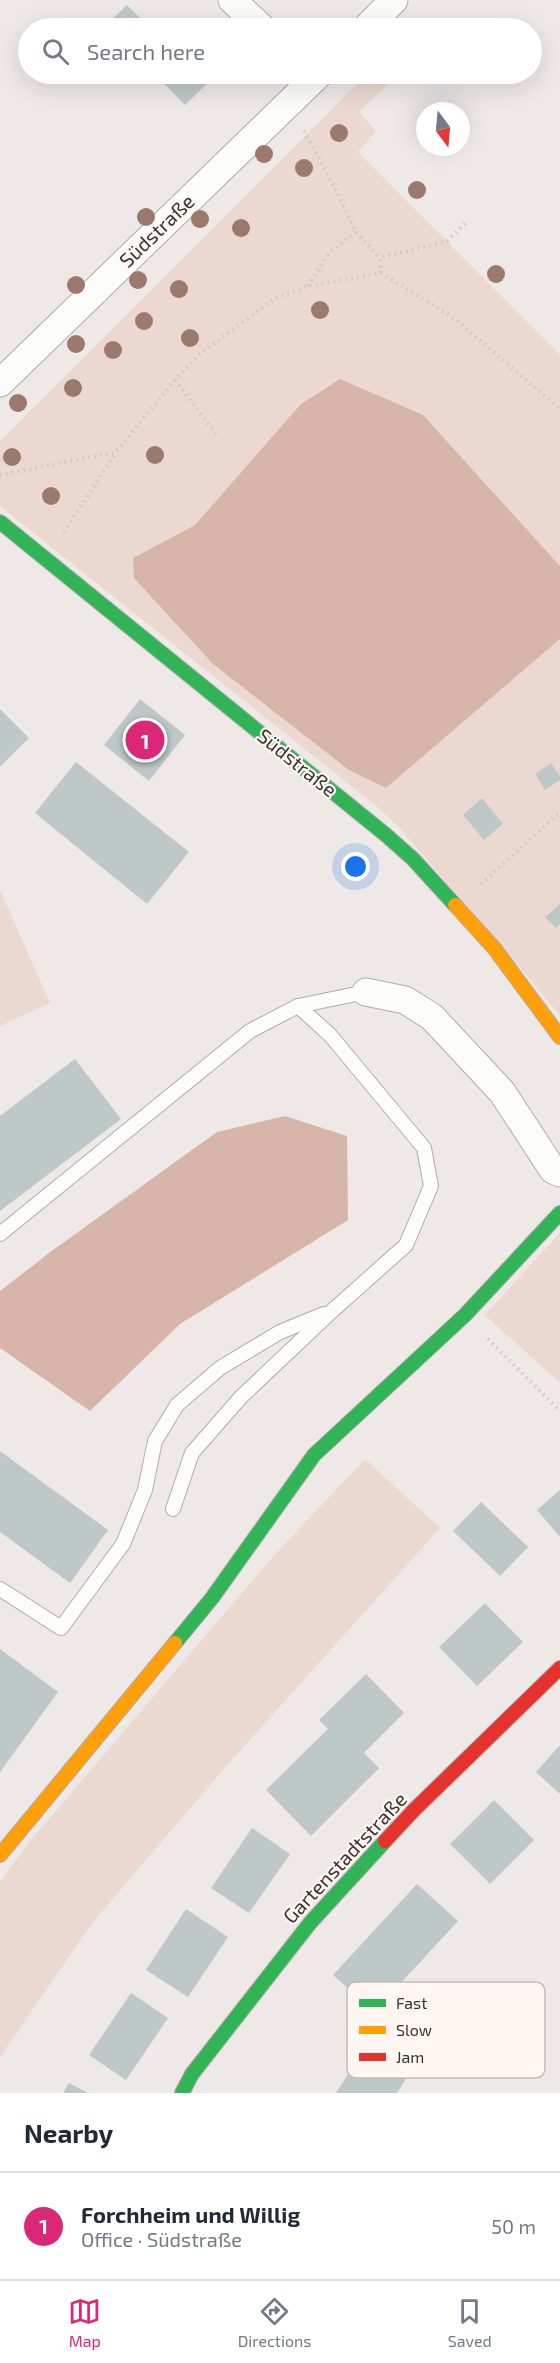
<!DOCTYPE html>
<meta charset="utf-8">
<style>
:root{--surface:#fff;--page:#f2f2f3;--text:#1f2937;--muted:#747a83;--line:#e0e1e3;--accent:#db2777}
body{margin:0;font-family:"Exo 2",sans-serif;background:var(--page);color:var(--text)}
.compass{position:absolute;left:416px;top:102px;width:54px;height:54px;border-radius:50%;background:var(--surface);box-shadow:0 6px 24px #0002;rotate:164deg}
.you{position:absolute;left:356px;top:867px;width:21px;height:21px;margin:-15px;border:4px solid #fff;border-radius:50%;background:#1a73e8;box-shadow:0 0 0 9px #1a73e833}
.badge{display:grid;place-items:center;width:39px;height:39px;border-radius:50%;background:var(--accent);color:#fff;font-size:20px;font-weight:700}
.pin{position:absolute;translate:-50% -50%;border:3px solid #fff;box-shadow:0 2px 6px #0006}
.list{margin:0;padding:0;list-style:none}
h2{display:flex;justify-content:space-between;align-items:center;height:78px;margin:0;padding:0 24px;font-size:26px}
h2 small{font-size:20px;font-weight:400;color:var(--muted)}
.list li{display:grid;grid-template-columns:39px 1fr auto;gap:18px;align-items:center;box-sizing:border-box;height:108px;padding:0 24px;border-top:2px solid var(--line)}
.list b{display:block;font-size:22px;white-space:nowrap}
.list p{margin:0;font-size:20px;white-space:nowrap;color:var(--muted)}
.list em{font-size:20px;font-style:normal;color:var(--muted)}
.icon{flex:none;width:33px;height:33px;fill:none;stroke:currentColor;stroke-width:2;stroke-linecap:round;stroke-linejoin:round}
.map{position:relative;flex:none;width:560px;height:2093px;overflow:hidden}
.search{position:absolute;background:var(--surface);box-shadow:0 6px 24px #0002;left:18px;right:18px;top:18px;height:66px;display:flex;align-items:center;gap:15px;box-sizing:border-box;padding:0 21px;border-radius:33px;color:var(--muted);font-size:22px}
.sheet{height:186px;background:var(--surface)}
nav{display:flex;justify-content:space-around;align-items:center;box-sizing:border-box;height:84px;border-top:2px solid var(--line);background:var(--surface);font-size:16px;color:var(--muted)}
nav a{display:grid;justify-items:center;gap:3px}
nav .on{color:var(--accent)}
.map>svg:first-child{display:block}
.green{fill:#ebd8d1}
.water{fill:#d7b5a9}
.building{fill:#bfc8c8}
.lines{fill:none;stroke-linecap:round;stroke-linejoin:round}
.lane-casing{stroke:#b0acab;stroke-width:16}
.street-casing{stroke:#b0acab;stroke-width:29}
.fast-casing{stroke:#b0acab;stroke-width:16}
.slow-casing{stroke:#b0acab;stroke-width:16}
.jam-casing{stroke:#b0acab;stroke-width:16}
.path{stroke:#cbc9c7;stroke-width:4;stroke-dasharray:1.5 4.5;stroke-linecap:butt}
.lane{stroke:#fcfcfb;stroke-width:14}
.street{stroke:#fcfcfb;stroke-width:27}
.fast{stroke:#30b455;stroke-width:14}
.slow{stroke:#ff9f0a;stroke-width:14}
.jam{stroke:#e5322d;stroke-width:14}
.tree{fill:#9b796c}
.labels{text-anchor:middle;stroke-width:4.5;stroke-linejoin:round;paint-order:stroke}
.street-label{font-size:20px;fill:#373432;stroke:#fff5f1}
.key{fill:#fff5f1;stroke:#c3bbb8;stroke-width:1.5}
.key-label{font-size:16px;fill:#373432}
</style>
<div class="map">
<svg width="560" height="2093" viewBox="0 0 560 2093">
<rect width="100%" height="100%" fill="#eee8e7"/>
<!-- green -->
<g class="green">
<polygon points="367,74 398,74 359,112 376,131 358,152 560,355 560,566 423,415 300,405 195,525 133,558 386,788 560,639 560,1015 399,827 374,804 0,506 0,441"/>
<polygon points="0,890 50,1003 0,1026"/>
<polygon points="560,1233 560,1383 485,1315"/>
<polygon points="365,1459 440,1528 222,1771 92,1923 0,2057 0,1882 31,1840 271,1559"/>
</g>
<!-- water -->
<g class="water">
<polygon points="340,379 423,415 560,566 560,639 386,788 349,770 213,664 134,578 133,558 195,525 300,405"/>
<polygon points="285,1116 347,1136 348,1220 180,1324 90,1411 0,1348 0,1291 53,1250 217,1132"/>
</g>
<!-- building -->
<g class="building">
<polygon points="127,5 150,28 103,28"/>
<polygon points="155,74 217,74 185,105"/>
<polygon points="140,699 185,735 149,781 104,745"/>
<polygon points="0,709 29,738 0,767"/>
<polygon points="76,762 189,852 147,904 35,813"/>
<polygon points="551,763 560,776 560,780 545,790 535,774"/>
<polygon points="482,798 503,824 484,840 463,815"/>
<polygon points="560,904 560,924 556,928 545,917"/>
<polygon points="75,1059 121,1119 0,1211 0,1116"/>
<polygon points="0,1451 108,1530 70,1583 0,1532"/>
<polygon points="560,1490 560,1537 537,1510"/>
<polygon points="481,1502 528,1547 500,1576 453,1531"/>
<polygon points="485,1603 523,1642 477,1686 439,1647"/>
<polygon points="0,1649 58,1692 0,1772"/>
<polygon points="366,1674 404,1713 364,1753 379,1768 311,1836 266,1790 328,1729 319,1720"/>
<polygon points="560,1745 560,1794 536,1772"/>
<polygon points="494,1800 534,1840 490,1884 450,1844"/>
<polygon points="252,1828 290,1854 249,1913 211,1888"/>
<polygon points="417,1884 458,1921 374,2012 333,1975"/>
<polygon points="186,1909 228,1937 188,1997 146,1970"/>
<polygon points="131,1993 168,2018 126,2080 89,2055"/>
<polygon points="372,2037 415,2065 397,2093 336,2093"/>
<polygon points="69,2083 88,2093 63,2093"/>
</g>
<g class="lines">
<defs>
<g id="lane">
<polyline points="0,1234 250,1031 298,1006 366,992"/>
<polyline points="173,1509 192,1453 241,1397 332,1311 406,1245 431,1186 424,1148 330,1035 298,1006"/>
<polyline points="0,1589 61,1628 123,1544 145,1490 155,1441 177,1405 220,1368 280,1332 324,1314"/>
</g>
<g id="street">
<polyline points="232,0 262,28"/>
<polyline points="366,28 394,0"/>
<polyline points="0,383 319,74"/>
<polyline points="366,992 405,1000 432,1017 502,1092 553,1170 560,1173"/>
</g>
<g id="fast">
<polyline points="0,522 386,835 413,859 455,905"/>
<polyline points="175,1643 212,1598 314,1455 465,1315 560,1213"/>
<polyline points="182,2093 192,2074 310,1923 385,1841"/>
</g>
<g id="slow">
<polyline points="455,905 494,948 560,1037"/>
<polyline points="0,1855 175,1643"/>
</g>
<polyline id="jam" points="385,1841 414,1810 560,1668"/>
</defs>
<!-- lane casing -->
<use href="#lane" class="lane-casing"/>
<!-- street casing -->
<use href="#street" class="street-casing"/>
<!-- fast casing -->
<use href="#fast" class="fast-casing"/>
<!-- slow casing -->
<use href="#slow" class="slow-casing"/>
<!-- jam casing -->
<use href="#jam" class="jam-casing"/>
<!-- path -->
<g class="path">
<polyline points="304,131 337,192 356,232 380,258"/>
<polyline points="381,273 380,258 447,241 467,222"/>
<polyline points="308,286 330,252 356,232"/>
<polyline points="175,380 216,434"/>
<polyline points="0,475 116,452 175,380 200,354 274,299 308,286 381,273 454,318 560,409"/>
<polyline points="64,532 116,453"/>
<polyline points="481,884 560,812"/>
<polyline points="488,1339 560,1411"/>
</g>
<!-- lane -->
<use href="#lane" class="lane"/>
<!-- street -->
<use href="#street" class="street"/>
<!-- fast -->
<use href="#fast" class="fast"/>
<!-- slow -->
<use href="#slow" class="slow"/>
<!-- jam -->
<use href="#jam" class="jam"/>
</g>
<!-- trees -->
<g class="tree">
<circle cx="339" cy="133" r="9"/>
<circle cx="264" cy="154" r="9"/>
<circle cx="304" cy="168" r="9"/>
<circle cx="417" cy="190" r="9"/>
<circle cx="146" cy="217" r="9"/>
<circle cx="200" cy="219" r="9"/>
<circle cx="241" cy="228" r="9"/>
<circle cx="496" cy="274" r="9"/>
<circle cx="138" cy="280" r="9"/>
<circle cx="76" cy="285" r="9"/>
<circle cx="179" cy="289" r="9"/>
<circle cx="320" cy="310" r="9"/>
<circle cx="144" cy="321" r="9"/>
<circle cx="190" cy="338" r="9"/>
<circle cx="76" cy="344" r="9"/>
<circle cx="113" cy="350" r="9"/>
<circle cx="73" cy="388" r="9"/>
<circle cx="18" cy="403" r="9"/>
<circle cx="155" cy="455" r="9"/>
<circle cx="12" cy="457" r="9"/>
<circle cx="51" cy="496" r="9"/>
</g>
<g class="labels">
<!-- street labels -->
<g class="street-label">
<text transform="translate(157 231) rotate(-44)" y="7">Südstraße</text>
<text transform="translate(297 763) rotate(39)" y="7">Südstraße</text>
<text transform="translate(345 1858) rotate(-47)" y="7">Gartenstadtstraße</text>
</g>
</g>
<!-- legend -->
<rect x="347" y="1982" width="198" height="96" rx="9" class="key"/>
<rect x="359" y="1999" width="27" height="8" fill="#30b455"/>
<rect x="359" y="2026" width="27" height="8" fill="#ff9f0a"/>
<rect x="359" y="2053" width="27" height="8" fill="#e5322d"/>
<g class="key-label">
<text x="396" y="2009">Fast</text>
<text x="396" y="2036">Slow</text>
<text x="396" y="2063">Jam</text>
</g>
</svg>
<svg class="compass" viewBox="-18 -18 36 36"><path d="M0-13l5 13h-10z" fill="#e53935"/><path d="M0 13l5-13h-10z" fill="#747a83"/></svg>
<div class="you"></div>
<div class="pin badge" style="left:145px;top:740px">1</div>
<div class="search"><svg class="icon" aria-label="search" viewBox="0 0 24 24"><circle cx="10" cy="10" r="6"/><path d="M15 15l6 6"/></svg>Search here</div>
</div>
<section class="sheet">
<h2>Nearby<small></small></h2>
<ul class="list">
<li><span class="badge">1</span><div><b>Forchheim und Willig</b><p>Office · Südstraße</p></div><em>50 m</em></li>
</ul>
</section>
<nav>
<a class="on"><svg class="icon" aria-label="map" viewBox="0 0 24 24"><path d="M3 6l6-2 6 2 6-2v14l-6 2-6-2-6 2zM9 4v14M15 6v14"/></svg>Map</a>
<a><svg class="icon" aria-label="directions" viewBox="0 0 24 24"><path d="M12 3l9 9-9 9-9-9zM9 14v-3h6M13 9l2 2-2 2"/></svg>Directions</a>
<a><svg class="icon" aria-label="saved" viewBox="0 0 24 24"><path d="M7 4h10v16l-5-4-5 4z"/></svg>Saved</a>
</nav>
